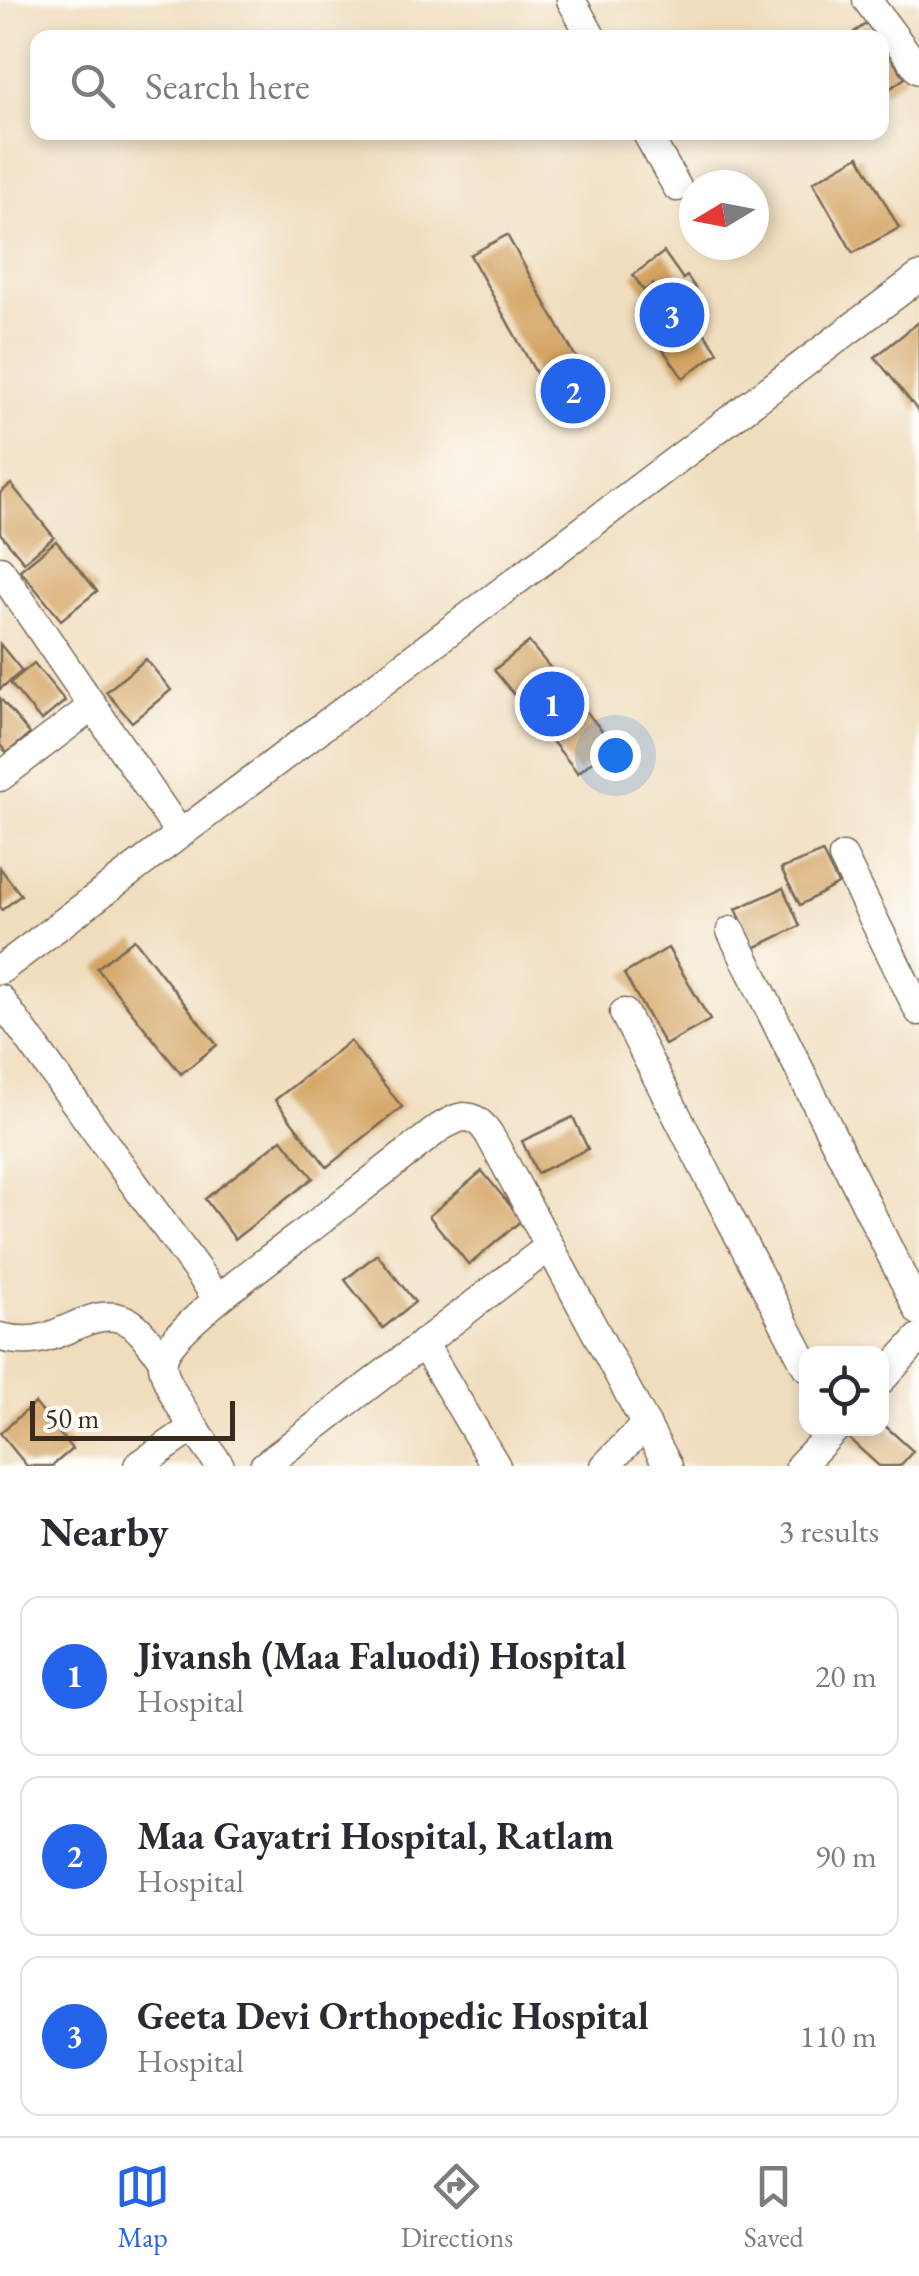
<!DOCTYPE html>
<style>
:root{--surface:#fff;--page:#f7f7f7;--text:#2b2b33;--muted:#7c7c81;--line:#e1e1e2;--accent:#2563eb}
body{margin:0;font-family:"EB Garamond",serif;background:var(--page);color:var(--text)}
.controls{position:absolute;right:30px;bottom:30px;display:grid;overflow:hidden;border-radius:20px;box-shadow:0 5px 15px #0003}
.controls button{width:90px;height:90px;display:grid;place-items:center;padding:0;border:0;border-bottom:2px solid var(--line);background:var(--surface);color:var(--text);font:50px sans-serif}
.compass{position:absolute;left:679px;top:170px;width:90px;height:90px;border-radius:50%;background:var(--surface);box-shadow:0 5px 15px #0003;rotate:260deg}
.scale{position:absolute;left:30px;bottom:25px;width:205px;box-sizing:border-box;padding-left:10px;border:5px solid #3b2a1e;border-top:0;font-size:28px;line-height:35px;white-space:nowrap;color:#3b2a1e;-webkit-text-stroke:8px #fdfcf7;paint-order:stroke}
.you{position:absolute;left:615px;top:755px;width:35px;height:35px;margin:-25px;border:8px solid #fff;border-radius:50%;background:#1a73e8;box-shadow:0 0 0 15px #1a73e833}
.badge{display:grid;place-items:center;width:65px;height:65px;border-radius:50%;background:var(--accent);color:#fff;font-size:32px;font-weight:700}
.pin{position:absolute;translate:-50% -50%;border:5px solid #fff;box-shadow:0 2px 10px #0006}
.list{margin:0;padding:0;list-style:none}
h2{display:flex;justify-content:space-between;align-items:center;height:130px;margin:0;padding:0 40px;font-size:42px}
h2 small{font-size:32px;font-weight:400;color:var(--muted)}
.list li{display:grid;grid-template-columns:65px 1fr auto;gap:30px;align-items:center;box-sizing:border-box;height:160px;margin:0 20px 20px;padding:0 20px;border:2px solid var(--line);border-radius:20px}
.list b{display:block;font-size:38px;white-space:nowrap}
.list p{margin:0;font-size:32px;white-space:nowrap;color:var(--muted)}
.list em{font-size:32px;font-style:normal;color:var(--muted)}
.icon{flex:none;width:55px;height:55px;fill:none;stroke:currentColor;stroke-width:2;stroke-linecap:round;stroke-linejoin:round}
.map{position:relative;flex:none;width:919px;height:1466px;overflow:hidden}
.search{position:absolute;background:var(--surface);box-shadow:0 5px 15px #0003;left:30px;right:30px;top:30px;height:110px;display:flex;align-items:center;gap:25px;box-sizing:border-box;padding:0 35px;border-radius:20px;color:var(--muted);font-size:38px}
.sheet{height:670px;background:var(--surface)}
nav{display:flex;justify-content:space-around;align-items:center;box-sizing:border-box;height:140px;border-top:2px solid var(--line);background:var(--surface);font-size:28px;color:var(--muted)}
nav a{display:grid;justify-items:center;gap:5px}
nav .on{color:var(--accent)}
.map>svg:first-child{display:block}
.building{fill:#d4a463}
.lines{fill:none;stroke-linecap:round;stroke-linejoin:round}
.minor-casing{stroke:#7a6956;stroke-width:31}
.minor{stroke:#fff;stroke-width:28}
</style>
<div class="map">
<svg width="919" height="1466" viewBox="0 0 919 1466">
<rect width="100%" height="100%" fill="#fdfcf7"/>
<filter id="ink" filterUnits="userSpaceOnUse"><feTurbulence type="fractalNoise" baseFrequency=".01" numOctaves="2"/><feDisplacementMap in="SourceGraphic" scale="20" xChannelSelector="R" yChannelSelector="G"/><feConvolveMatrix kernelMatrix="1 2 1 2 8 2 1 2 1" color-interpolation-filters="sRGB"/></filter>
<filter id="wash" filterUnits="userSpaceOnUse"><feTurbulence type="fractalNoise" baseFrequency=".0048" numOctaves="4" result="noise"/><feDisplacementMap in="SourceGraphic" scale="40" xChannelSelector="R" yChannelSelector="G"/><feGaussianBlur stdDeviation="2.25" result="paint"/><feColorMatrix in="noise" values="0 0 0 0 0 0 0 0 0 0 0 0 0 0 0 0 0 1.4 0 .05"/><feComposite in="paint" operator="in"/></filter>
<g filter="url(#wash)">
<rect width="100%" height="100%" fill="#f0ddbe"/>
<g id="blocks">
<!-- building -->
<g class="building">
<polygon points="867,23 877,38 846,38"/>
<polygon points="882,44 905,78 882,94"/>
<polygon points="859,156 899,228 853,253 813,182"/>
<polygon points="507,235 601,402 564,423 470,255"/>
<polygon points="664,252 683,279 687,276 700,295 685,306 718,352 683,378 640,317 664,300 653,284 644,291 633,275"/>
<polygon points="919,322 919,412 875,357"/>
<polygon points="11,484 54,537 24,562 0,533 0,493"/>
<polygon points="56,541 97,591 61,620 20,570"/>
<polygon points="529,642 613,744 578,773 494,670"/>
<polygon points="0,644 22,671 0,689"/>
<polygon points="146,659 171,690 132,722 106,692"/>
<polygon points="34,663 65,701 41,721 10,683"/>
<polygon points="0,698 30,734 7,753 0,745"/>
<polygon points="822,852 838,884 800,905 781,869"/>
<polygon points="0,868 21,895 2,910 0,907"/>
<polygon points="783,888 800,926 754,948 736,909"/>
<polygon points="134,939 217,1045 181,1074 97,968"/>
<polygon points="668,948 710,1020 665,1045 624,974"/>
<polygon points="350,1041 402,1107 327,1167 275,1100"/>
<polygon points="573,1117 588,1149 537,1173 522,1141"/>
<polygon points="282,1139 313,1178 235,1239 205,1199"/>
<polygon points="482,1171 522,1220 469,1265 429,1216"/>
<polygon points="377,1254 415,1302 383,1328 345,1280"/>
<polygon points="35,1403 72,1449 52,1466 27,1466 0,1433"/>
<polygon points="882,1423 913,1451 900,1466 879,1466 846,1436 853,1428 882,1428"/>
</g>
</g>
</g>
<g filter="url(#ink)">
<use href="#blocks" fill-opacity="0" stroke="#7a6956" stroke-width="2.5"/>
<g class="lines">
<defs>
<g id="minor">
<polyline points="571,0 592,38"/>
<polyline points="867,0 919,70"/>
<polyline points="646,132 677,187"/>
<polyline points="0,570 180,834"/>
<polyline points="0,777 93,706"/>
<polyline points="843,857 919,1011"/>
<polyline points="731,931 919,1311"/>
<polyline points="0,970 919,277"/>
<polyline points="0,999 218,1299"/>
<polyline points="624,1013 806,1366"/>
<path d="M 0,1337 C 16,1341 31,1342 47,1337 C 74,1329 103,1305 131,1323 C 143,1331 153,1348 163,1359"/>
<polyline points="423,1343 496,1466"/>
<polyline points="882,1379 919,1338"/>
<polyline points="138,1466 194,1427"/>
<path d="M 220,1466 C 207,1446 158,1381 163,1359 C 170,1329 283,1249 312,1227 C 354,1194 397,1161 439,1128 C 461,1115 473,1110 489,1134 L 668,1466"/>
<polyline points="264,1466 550,1246"/>
<polyline points="605,1466 646,1424"/>
<polyline points="800,1466 836,1428"/>
</g>
</defs>
<!-- minor casing -->
<use href="#minor" class="minor-casing"/>
<!-- minor -->
<use href="#minor" class="minor"/>
</g>
</g>
</svg>
<div class="controls">
<button><svg class="icon" aria-label="locate" viewBox="0 0 24 24"><circle cx="12" cy="12" r="6"/><path d="M12 2v4M12 18v4M2 12h4M18 12h4"/></svg></button>
</div>
<svg class="compass" viewBox="-18 -18 36 36"><path d="M0-13l5 13h-10z" fill="#e53935"/><path d="M0 13l5-13h-10z" fill="#7c7c81"/></svg>
<div class="scale">50 m</div>
<div class="you"></div>
<div class="pin badge" style="left:552px;top:704px">1</div>
<div class="pin badge" style="left:573px;top:391px">2</div>
<div class="pin badge" style="left:672px;top:315px">3</div>
<div class="search"><svg class="icon" aria-label="search" viewBox="0 0 24 24"><circle cx="10" cy="10" r="6"/><path d="M15 15l6 6"/></svg>Search here</div>
</div>
<section class="sheet">
<h2>Nearby<small>3 results</small></h2>
<ul class="list">
<li><span class="badge">1</span><div><b>Jivansh (Maa Faluodi) Hospital</b><p>Hospital</p></div><em>20 m</em></li>
<li><span class="badge">2</span><div><b>Maa Gayatri Hospital, Ratlam</b><p>Hospital</p></div><em>90 m</em></li>
<li><span class="badge">3</span><div><b>Geeta Devi Orthopedic Hospital</b><p>Hospital</p></div><em>110 m</em></li>
</ul>
</section>
<nav>
<a class="on"><svg class="icon" aria-label="map" viewBox="0 0 24 24"><path d="M3 6l6-2 6 2 6-2v14l-6 2-6-2-6 2zM9 4v14M15 6v14"/></svg>Map</a>
<a><svg class="icon" aria-label="directions" viewBox="0 0 24 24"><path d="M12 3l9 9-9 9-9-9zM9 14v-3h6M13 9l2 2-2 2"/></svg>Directions</a>
<a><svg class="icon" aria-label="saved" viewBox="0 0 24 24"><path d="M7 4h10v16l-5-4-5 4z"/></svg>Saved</a>
</nav>
